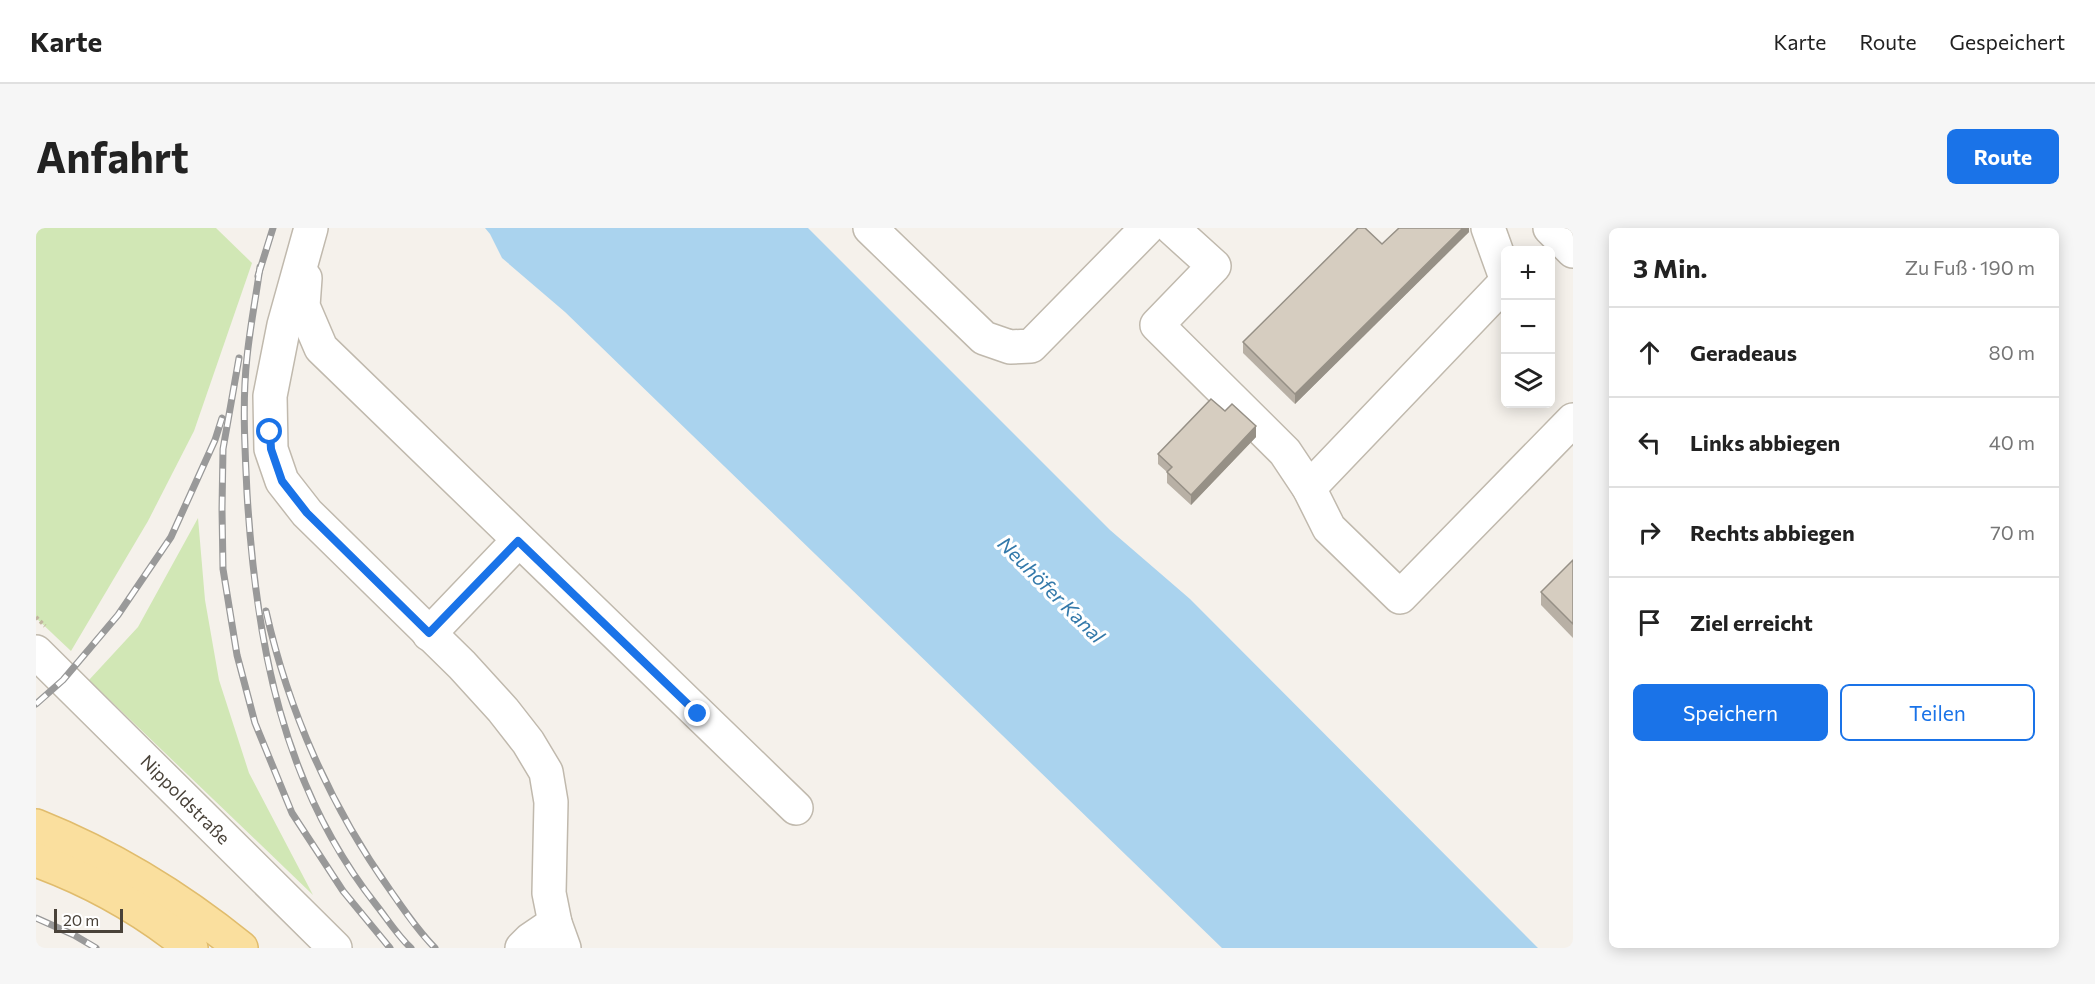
<!DOCTYPE html>
<html lang="de">
<meta charset="utf-8">
<style>
:root{--surface:#fff;--page:#f6f6f6;--text:#222;--muted:#767676;--line:#e0e0e0;--accent:#1a73e8}
body{margin:0;font-family:Commissioner,sans-serif;background:var(--page);color:var(--text)}
.controls{position:absolute;right:18px;top:18px;display:grid;overflow:hidden;border-radius:9px;box-shadow:0 3px 15px #0003}
.controls button{width:54px;height:54px;display:grid;place-items:center;padding:0;border:0;border-bottom:2px solid var(--line);background:var(--surface);color:var(--text);font:30px sans-serif}
.scale{position:absolute;left:18px;bottom:15px;width:69px;box-sizing:border-box;padding-left:6px;border:3px solid #494239;border-top:0;font-size:16px;line-height:21px;white-space:nowrap;color:#494239;-webkit-text-stroke:4px #fff;paint-order:stroke}
.stop{position:absolute;width:18px;height:18px;margin:-14px;border:4px solid #1a73e8;border-radius:50%;background:#fff}
.stop.end{background:#1a73e8;border-color:#fff;box-shadow:0 2px 6px #0008}
.list{margin:0;padding:0;list-style:none}
h2{display:flex;justify-content:space-between;align-items:center;height:78px;margin:0;padding:0 24px;font-size:26px}
h2 small{font-size:20px;font-weight:400;color:var(--muted)}
.list li{display:grid;grid-template-columns:39px 1fr auto;gap:18px;align-items:center;box-sizing:border-box;height:90px;padding:0 24px;border-top:2px solid var(--line)}
.list b{display:block;font-size:22px;white-space:nowrap}
.list em{font-size:20px;font-style:normal;color:var(--muted)}
.actions{display:flex;gap:12px;padding:18px 24px}
.actions a{flex:1;padding:14px 0;border:2px solid var(--accent);border-radius:9px;text-align:center;font-size:21px;color:var(--accent)}
.actions .main{background:var(--accent);color:#fff}
.icon{flex:none;width:33px;height:33px;fill:none;stroke:currentColor;stroke-width:2;stroke-linecap:round;stroke-linejoin:round}
.map{position:relative;flex:none;width:1537px;height:720px;overflow:hidden;border-radius:9px}
header{display:flex;align-items:center;gap:36px;box-sizing:border-box;height:84px;padding:0 30px;background:var(--surface);border-bottom:2px solid var(--line)}
header strong{font-size:28px}
nav{display:flex;gap:33px;margin-inline-start:auto;font-size:21px}
.intro{display:flex;align-items:center;justify-content:space-between;box-sizing:border-box;height:144px;padding:0 36px}
h1{margin:0;font-size:42px}
.button{padding:15px 27px;border-radius:9px;background:var(--accent);color:#fff;font-size:21px;font-weight:700}
main{display:flex;gap:36px;padding:0 36px}
aside{flex:1;background:var(--surface);border-radius:9px;box-shadow:0 3px 15px #0003}
.map>svg:first-child{display:block}
.green{fill:#d1e7b5}
.water{fill:#aad3ee}
.lines{fill:none;stroke-linecap:round;stroke-linejoin:round}
.minor-casing{stroke:#c0b9ad;stroke-width:36}
.major-casing{stroke:#e0bc6d;stroke-width:36}
.path{stroke:#c1b59f;stroke-width:4;stroke-dasharray:3 3;stroke-linecap:butt}
.minor{stroke:#fff;stroke-width:33}
.major{stroke:#fadf9e;stroke-width:33}
.rail-casing{stroke:#999;stroke-width:7}
.rail{stroke:#fff;stroke-width:4.5;stroke-dasharray:14;stroke-linecap:butt}
.wall{fill:#b8b0a5}
.shaded-wall{fill:#969086}
.building{fill:#d6cdc0;stroke:#969086;stroke-width:1.5}
.route{stroke:#1a73e8;stroke-width:8}
.labels{text-anchor:middle;stroke-width:6;stroke-linejoin:round;paint-order:stroke}
.street-label{font-size:18px;fill:#494239;stroke:#fff}
.water-label{font-size:20px;font-style:italic;fill:#3379aa;stroke:#fff}
</style>
<header>
<strong>Karte</strong>
<nav><a>Karte</a><a>Route</a><a>Gespeichert</a></nav>
</header>
<div class="intro"><h1>Anfahrt</h1><a class="button">Route</a></div>
<main>
<div class="map">
<svg width="1537" height="720" viewBox="0 0 1537 720">
<rect width="100%" height="100%" fill="#f5f1eb"/>
<!-- green -->
<g class="green">
<polygon points="0,0 180,0 216,35 158,203 112,293 35,423 0,390"/>
<polygon points="162,290 169,372 183,452 213,545 277,667 53,452 102,399"/>
</g>
<!-- water -->
<polygon class="water" points="449,0 772,0 1074,302 1154,371 1502,720 1186,720 529,84 466,30 454,6"/>
<g class="lines">
<defs>
<g id="minor">
<polyline points="275,0 248,97 234,168 235,221 246,253 271,285 426,437 467,482 492,514 510,544 515,574 513,665 519,695 528,720"/>
<polyline points="834,0 948,110 974,119 995,118 1111,0"/>
<polyline points="1136,0 1178,38 1121,97 1249,224 1273,260 1293,300 1364,369 1537,192"/>
<polyline points="1452,0 1470,50"/>
<polyline points="1514,0 1537,23"/>
<polyline points="269,50 267,78 285,120 760,580"/>
<polyline points="1273,260 1470,54"/>
<polyline points="393,406 482,313"/>
<polyline points="0,424 299,720"/>
<polyline points="486,720 494,712 519,695"/>
</g>
<g id="major">
<path d="M 0,598 C 75,628 142,669 205,720"/>
<path d="M 0,632 C 55,652 110,683 155,720"/>
</g>
</defs>
<!-- minor casing -->
<use href="#minor" class="minor-casing"/>
<!-- major casing -->
<use href="#major" class="major-casing"/>
<!-- path -->
<polyline class="path" points="0,389 9,398"/>
<!-- minor -->
<use href="#minor" class="minor"/>
<!-- major -->
<use href="#major" class="major"/>
<defs>
<g id="rail">
<path d="M 224,39 C 220,69 214,99 211,129 C 206,175 209,220 211,265 C 220,414 246,558 341,678 C 352,692 362,708 375,720"/>
<polyline points="222,48 237,0"/>
<polyline points="203,130 187,221 186,281 187,341 201,427 219,495 256,585 307,663 354,720"/>
<path d="M 230,383 C 252,482 295,579 354,662 C 368,682 381,702 399,720"/>
<polyline points="0,476 27,452 82,387 135,309 179,212 186,190"/>
<polyline points="0,690 38,707 60,720"/>
</g>
</defs>
<!-- rail casing -->
<use href="#rail" class="rail-casing"/>
<!-- rail -->
<use href="#rail" class="rail"/>
</g>
<!-- wall -->
<g class="wall">
<polygon points="1433,0 1433,4 1259,176 1207,125 1207,114 1346,16"/>
<polygon points="1189,183 1220,209 1155,277 1131,255 1131,244 1122,236 1122,226"/>
<polygon points="1537,332 1537,410 1505,377 1505,364"/>
</g>
<!-- shaded-wall -->
<g class="shaded-wall">
<polygon points="1427,0 1433,0 1433,4 1259,176 1259,166"/>
<polygon points="1220,198 1220,209 1155,277 1155,267"/>
</g>
<!-- building -->
<g class="building">
<polygon points="1322,0 1329,0 1346,16 1363,0 1427,0 1259,166 1207,114"/>
<polygon points="1175,171 1189,183 1196,176 1220,198 1155,267 1131,244 1136,239 1122,226"/>
<polygon points="1537,332 1537,396 1505,364"/>
</g>
<g class="lines">
<!-- route -->
<polyline class="route" points="234,204 235,221 246,253 271,285 393,405 482,313 662,486"/>
</g>
<g class="labels">
<!-- street labels -->
<g class="street-label">
<text transform="translate(149 572) rotate(45)" y="6">Nippoldstraße</text>
</g>
<!-- water labels -->
<g class="water-label">
<text transform="translate(1015 362) rotate(45)" y="7">Neuhöfer Kanal</text>
</g>
</g>
</svg>
<div class="controls">
<button>+</button>
<button>−</button>
<button><svg class="icon" aria-label="layers" viewBox="0 0 24 24"><path d="M12 4l9 5-9 5-9-5zM3 14l9 5 9-5"/></svg></button>
</div>
<div class="scale">20 m</div>
<div class="stop" style="left:234px;top:204px"></div>
<div class="stop end" style="left:662px;top:486px"></div>
</div>
<aside>
<h2>3 Min.<small>Zu Fuß · 190 m</small></h2>
<ul class="list">
<li><svg class="icon" aria-label="ahead" viewBox="0 0 24 24"><path d="M12 20V5M6 11l6-6 6 6"/></svg><div><b>Geradeaus</b></div><em>80 m</em></li>
<li><svg class="icon" aria-label="left" viewBox="0 0 24 24"><path d="M17 20v-9H6M10 6l-5 5 5 5"/></svg><div><b>Links abbiegen</b></div><em>40 m</em></li>
<li><svg class="icon" aria-label="right" viewBox="0 0 24 24"><path d="M7 20v-9h11M14 6l5 5-5 5"/></svg><div><b>Rechts abbiegen</b></div><em>70 m</em></li>
<li><svg class="icon" aria-label="arrive" viewBox="0 0 24 24"><path d="M6 21V4h12l-3 4 3 4H6"/></svg><div><b>Ziel erreicht</b></div></li>
</ul>
<div class="actions"><a class="main">Speichern</a><a>Teilen</a></div>
</aside>
</main>
